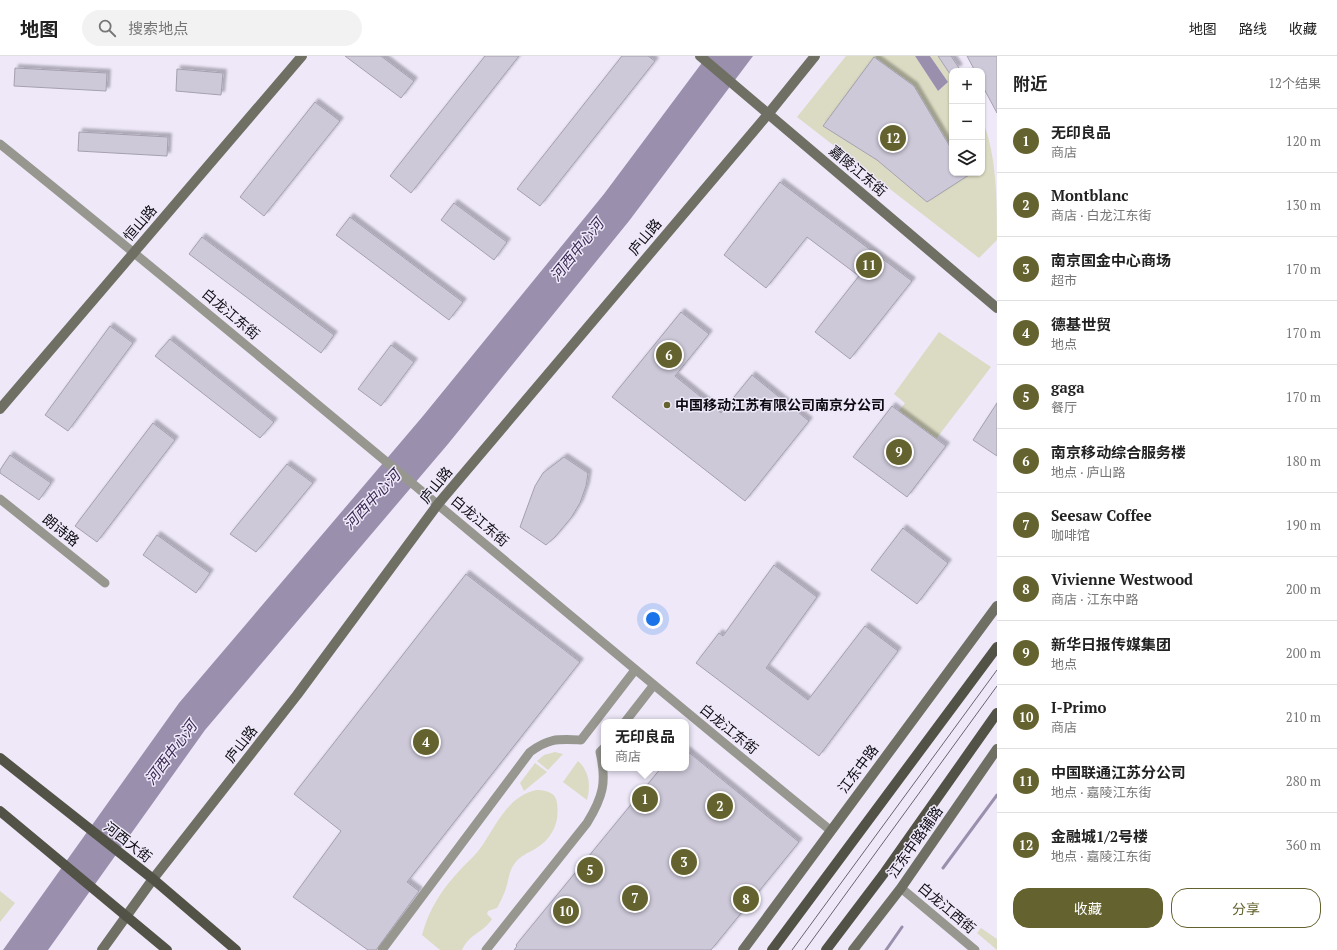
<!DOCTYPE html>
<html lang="zh">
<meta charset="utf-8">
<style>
:root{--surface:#fff;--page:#f2f2f2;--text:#222;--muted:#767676;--line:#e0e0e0;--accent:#64622e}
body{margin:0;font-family:"PT Serif","Noto Sans SC",serif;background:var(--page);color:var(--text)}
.controls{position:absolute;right:12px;top:12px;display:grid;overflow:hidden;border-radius:8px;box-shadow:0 1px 3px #0004}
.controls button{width:36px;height:36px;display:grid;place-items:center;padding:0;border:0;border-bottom:1px solid var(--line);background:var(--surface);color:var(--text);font:20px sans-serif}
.you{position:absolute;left:653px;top:563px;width:14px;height:14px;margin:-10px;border:3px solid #fff;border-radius:50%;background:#1a73e8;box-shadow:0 0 0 6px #1a73e833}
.badge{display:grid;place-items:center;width:26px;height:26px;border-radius:50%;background:var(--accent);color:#fff;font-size:13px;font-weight:700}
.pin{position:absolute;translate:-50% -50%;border:2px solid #fff;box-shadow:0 1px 4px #0006}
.popup{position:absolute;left:601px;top:663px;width:88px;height:52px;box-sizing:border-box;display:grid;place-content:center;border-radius:8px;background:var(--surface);filter:drop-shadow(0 1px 3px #0005);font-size:13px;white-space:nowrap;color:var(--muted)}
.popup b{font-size:15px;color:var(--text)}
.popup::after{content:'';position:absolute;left:50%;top:100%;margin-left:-8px;border:8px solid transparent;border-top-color:var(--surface)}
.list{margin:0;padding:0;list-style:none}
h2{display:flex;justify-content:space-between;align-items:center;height:52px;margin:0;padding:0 16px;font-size:17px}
h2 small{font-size:13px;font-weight:400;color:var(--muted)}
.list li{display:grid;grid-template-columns:26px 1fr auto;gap:12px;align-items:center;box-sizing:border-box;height:64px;padding:0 16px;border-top:1px solid var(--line)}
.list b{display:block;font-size:15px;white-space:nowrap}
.list p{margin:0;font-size:13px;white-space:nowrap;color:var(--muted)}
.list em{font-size:13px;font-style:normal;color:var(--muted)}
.actions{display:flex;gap:8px;padding:12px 16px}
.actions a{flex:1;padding:9px 0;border:1px solid var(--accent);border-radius:16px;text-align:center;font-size:14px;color:var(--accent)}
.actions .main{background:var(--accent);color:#fff}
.icon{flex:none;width:22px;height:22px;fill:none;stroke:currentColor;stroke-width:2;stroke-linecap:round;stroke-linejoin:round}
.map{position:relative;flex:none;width:997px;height:894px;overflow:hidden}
header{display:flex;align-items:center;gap:24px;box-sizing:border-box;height:56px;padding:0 20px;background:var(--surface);border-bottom:1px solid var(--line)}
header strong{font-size:19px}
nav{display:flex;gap:22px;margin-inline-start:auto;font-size:14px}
.search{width:280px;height:36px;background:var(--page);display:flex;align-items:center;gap:10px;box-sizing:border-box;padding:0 14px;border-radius:22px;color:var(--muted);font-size:15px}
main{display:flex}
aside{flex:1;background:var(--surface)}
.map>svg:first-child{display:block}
.green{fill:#dbdbc3}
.water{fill:#9a90ad}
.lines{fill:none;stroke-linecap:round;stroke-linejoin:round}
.stream{stroke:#9a90ad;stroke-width:3}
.building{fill:#cec9d9;stroke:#a5a0b0;filter:url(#shadow)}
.street{stroke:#979790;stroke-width:9}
.secondary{stroke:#6f6f64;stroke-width:10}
.primary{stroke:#535246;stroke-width:10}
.tram{stroke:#68646e;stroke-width:1}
.poi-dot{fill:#64622e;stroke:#eee8f9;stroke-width:1.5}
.labels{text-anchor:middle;stroke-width:3;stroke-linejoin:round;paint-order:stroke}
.street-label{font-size:14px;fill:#0d0b11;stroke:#eee8f9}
.poi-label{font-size:14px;font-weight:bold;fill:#0d0b11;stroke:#eee8f9;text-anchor:start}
.water-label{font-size:15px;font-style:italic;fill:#392851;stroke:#eee8f9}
</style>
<header>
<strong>地图</strong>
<div class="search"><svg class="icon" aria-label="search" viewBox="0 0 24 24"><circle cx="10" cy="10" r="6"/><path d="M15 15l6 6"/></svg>搜索地点</div>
<nav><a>地图</a><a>路线</a><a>收藏</a></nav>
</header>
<main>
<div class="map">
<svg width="997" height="894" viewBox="0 0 997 894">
<defs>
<filter id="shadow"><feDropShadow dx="3.5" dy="-3.5" stdDeviation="1" flood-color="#0004"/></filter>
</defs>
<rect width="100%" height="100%" fill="#eee8f9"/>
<!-- green -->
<g class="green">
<path d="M 846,0 L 915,0 L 938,35 L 948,26 L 930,0 L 946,0 L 955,15 L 952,15 L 952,117 L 982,117 L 982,63 C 997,99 997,144 997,184 L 979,202 L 797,61 Z"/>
<polygon points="939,276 991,311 936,383 899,355 905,347 894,338"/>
<polygon points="555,696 563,698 548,714 537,705 544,699"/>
<path d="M 578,705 C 589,715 591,729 587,744 L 563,726 Z"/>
<polygon points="535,707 547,716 524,735 520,727"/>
<path d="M 536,734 C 545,734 556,736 557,747 C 560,767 552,783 535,793 C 528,797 520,800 515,807 C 508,816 509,825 505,835 C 503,841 500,846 497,852 L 488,855 L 487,858 L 492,863 C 483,877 469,878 462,894 L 440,894 L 422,879 C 429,853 442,833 460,814 C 466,807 474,801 479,794 C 496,771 506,741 536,734 Z"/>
<polygon points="0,835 15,847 0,866"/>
<polygon points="981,872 997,883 997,894 977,877"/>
</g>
<!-- water -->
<g class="water">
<polygon points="707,0 753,0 629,165 448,388 205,674 48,894 3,894 179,647 423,360 604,138"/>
<polygon points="915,0 930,0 948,26 938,35"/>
</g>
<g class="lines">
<!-- stream -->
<g class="stream">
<polyline points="943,812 997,739"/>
<polyline points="886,894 902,871"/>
</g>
</g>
<!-- building -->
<g class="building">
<polygon points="345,0 381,0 414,25 401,42"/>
<polygon points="485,0 519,0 411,137 390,120"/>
<polygon points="622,0 648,0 655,5 540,150 517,133"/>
<polygon points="938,0 951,0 959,12 952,15 950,18"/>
<polygon points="967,0 997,0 997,57 982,29 982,15 975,15"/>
<polygon points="874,1 914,30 952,94 952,117 972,117 927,146 877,104 823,70"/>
<polygon points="15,12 107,17 106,35 14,30"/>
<polygon points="177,13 223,17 221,39 176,35"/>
<polygon points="315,46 340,65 264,160 240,141"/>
<polygon points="79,76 168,81 167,100 78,95"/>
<polygon points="780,126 912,225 850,303 815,276 859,220 807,181 766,232 724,199"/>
<polygon points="454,147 507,186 494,204 441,164"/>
<polygon points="350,161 463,246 449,264 336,179"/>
<polygon points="202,181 334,279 321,297 189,198"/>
<polygon points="681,256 709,278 675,320 721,357 752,319 809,365 745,445 612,341"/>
<polygon points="110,270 133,287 68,375 45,359"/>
<polygon points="170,283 274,366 260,382 155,300"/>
<polygon points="391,289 414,306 381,350 358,333"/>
<polygon points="997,347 997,400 973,384"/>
<polygon points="892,350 946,390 907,441 853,401"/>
<polygon points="153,367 175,384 97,486 75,470"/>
<polygon points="10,399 51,427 39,444 0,417 0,414"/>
<polygon points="564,401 588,417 586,430 580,447 571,462 555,481 546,489 520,471 535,430 543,417"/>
<polygon points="287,408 313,427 256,496 230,478"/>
<polygon points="903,472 948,507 917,548 871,514"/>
<polygon points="157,479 210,517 196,537 143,499"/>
<polygon points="774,509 817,541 766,612 808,644 865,570 898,595 819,700 696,607 719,577 723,580"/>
<polygon points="466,518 580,606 407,826 419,835 376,894 368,894 293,841 341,775 294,738"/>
<polygon points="686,694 799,786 711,894 514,894 517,890 516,889 661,712 686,712"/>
</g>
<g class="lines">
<!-- street -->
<g class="street">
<path d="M 0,88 C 280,313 552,547 830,774"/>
<polyline points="0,443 105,527"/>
<polyline points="625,666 653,630"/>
<polyline points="901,832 975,894"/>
<path d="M 382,894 L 530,696 C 549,682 557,683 581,684 L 635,614"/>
<path d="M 486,894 L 587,767 C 603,741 607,726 600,696 L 604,692"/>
</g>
<!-- secondary -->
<g class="secondary">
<polyline points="700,0 997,252"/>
<polyline points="0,353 302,0"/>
<polyline points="102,894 153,823 297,639 438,448 769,57 815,0"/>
<polyline points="743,894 997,550"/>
<polyline points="853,894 901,832 997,693"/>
</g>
<!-- primary -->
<g class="primary">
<polyline points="0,702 153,823 236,894"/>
<polyline points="0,755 167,894"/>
<polyline points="772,894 997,591"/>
<polyline points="826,894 885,816 997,657"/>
</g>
<!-- tram -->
<g class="tram">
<polyline points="792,894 997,614"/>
<polyline points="805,894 997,630"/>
</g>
</g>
<!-- markers -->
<circle class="poi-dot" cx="667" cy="349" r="4"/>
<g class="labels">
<!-- street labels -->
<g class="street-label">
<text transform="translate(858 115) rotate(40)" y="5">嘉陵江东街</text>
<text transform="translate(140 167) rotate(-49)" y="5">恒山路</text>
<text transform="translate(645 181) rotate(-50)" y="5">庐山路</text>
<text transform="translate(231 258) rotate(40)" y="5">白龙江东街</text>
<text transform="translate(436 429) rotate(-51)" y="5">庐山路</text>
<text transform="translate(480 465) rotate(40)" y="5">白龙江东街</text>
<text transform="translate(61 474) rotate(39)" y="5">朗诗路</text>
<text transform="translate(729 673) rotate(39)" y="5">白龙江东街</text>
<text transform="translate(241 688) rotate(-52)" y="5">庐山路</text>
<text transform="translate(858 713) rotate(-53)" y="5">江东中路</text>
<text transform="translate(128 786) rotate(38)" y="5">河西大街</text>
<text transform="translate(915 786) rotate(-55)" y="5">江东中路辅路</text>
<text transform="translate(947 852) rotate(40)" y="5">白龙江西街</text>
</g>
<!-- poi labels -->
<g class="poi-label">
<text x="675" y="354">中国移动江苏有限公司南京分公司</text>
</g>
<!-- water labels -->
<g class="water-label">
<text transform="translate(577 194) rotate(-51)" y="5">河西中心河</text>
<text transform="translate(372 444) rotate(-47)" y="5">河西中心河</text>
<text transform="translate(171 697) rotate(-53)" y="5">河西中心河</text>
</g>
</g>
</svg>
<div class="controls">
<button>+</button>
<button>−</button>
<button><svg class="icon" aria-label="layers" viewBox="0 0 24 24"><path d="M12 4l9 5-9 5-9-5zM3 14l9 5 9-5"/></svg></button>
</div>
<div class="you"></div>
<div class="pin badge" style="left:645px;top:743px">1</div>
<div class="popup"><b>无印良品</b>商店</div>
<div class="pin badge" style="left:720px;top:750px">2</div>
<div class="pin badge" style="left:684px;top:806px">3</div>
<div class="pin badge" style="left:426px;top:686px">4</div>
<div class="pin badge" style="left:590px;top:814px">5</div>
<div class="pin badge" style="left:669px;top:299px">6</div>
<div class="pin badge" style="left:635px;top:842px">7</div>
<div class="pin badge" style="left:746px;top:843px">8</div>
<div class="pin badge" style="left:899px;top:396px">9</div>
<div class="pin badge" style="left:566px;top:855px">10</div>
<div class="pin badge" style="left:869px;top:209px">11</div>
<div class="pin badge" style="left:893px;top:82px">12</div>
</div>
<aside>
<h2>附近<small>12个结果</small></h2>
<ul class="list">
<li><span class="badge">1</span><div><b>无印良品</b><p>商店</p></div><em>120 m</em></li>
<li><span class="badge">2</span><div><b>Montblanc</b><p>商店 · 白龙江东街</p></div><em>130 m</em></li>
<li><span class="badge">3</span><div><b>南京国金中心商场</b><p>超市</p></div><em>170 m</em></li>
<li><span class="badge">4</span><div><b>德基世贸</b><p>地点</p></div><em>170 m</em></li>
<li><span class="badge">5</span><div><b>gaga</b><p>餐厅</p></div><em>170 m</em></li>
<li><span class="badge">6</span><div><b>南京移动综合服务楼</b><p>地点 · 庐山路</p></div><em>180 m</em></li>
<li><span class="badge">7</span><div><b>Seesaw Coffee</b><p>咖啡馆</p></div><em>190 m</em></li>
<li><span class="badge">8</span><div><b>Vivienne Westwood</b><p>商店 · 江东中路</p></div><em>200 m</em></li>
<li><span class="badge">9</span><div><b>新华日报传媒集团</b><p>地点</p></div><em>200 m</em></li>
<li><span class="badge">10</span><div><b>I-Primo</b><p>商店</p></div><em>210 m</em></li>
<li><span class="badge">11</span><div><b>中国联通江苏分公司</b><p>地点 · 嘉陵江东街</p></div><em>280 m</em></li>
<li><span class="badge">12</span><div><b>金融城1/2号楼</b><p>地点 · 嘉陵江东街</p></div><em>360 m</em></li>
</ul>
<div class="actions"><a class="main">收藏</a><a>分享</a></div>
</aside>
</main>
